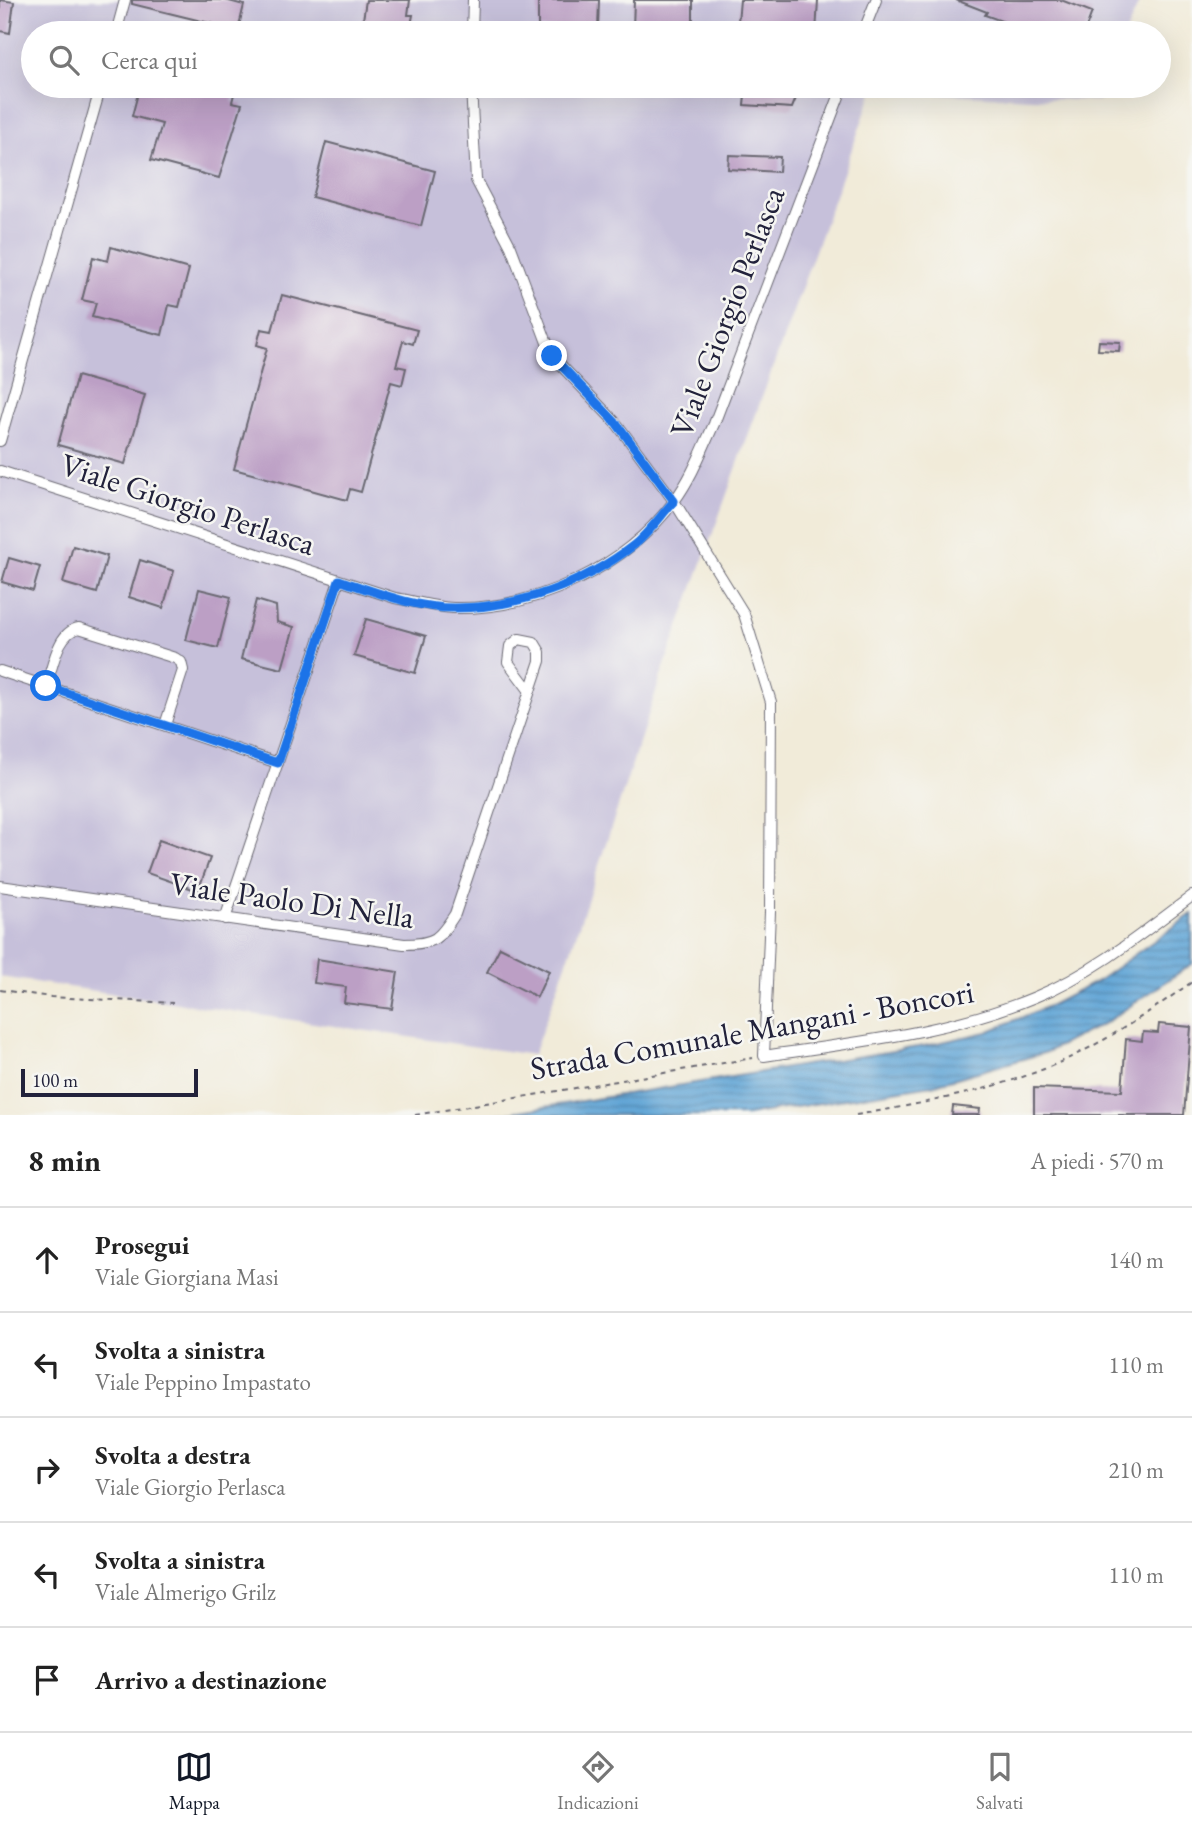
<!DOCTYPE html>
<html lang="it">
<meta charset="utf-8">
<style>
:root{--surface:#fff;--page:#f6f6f6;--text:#222;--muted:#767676;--line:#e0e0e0;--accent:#111827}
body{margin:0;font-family:"EB Garamond",serif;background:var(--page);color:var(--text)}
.scale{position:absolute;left:21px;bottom:18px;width:177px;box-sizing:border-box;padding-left:7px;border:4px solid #22223b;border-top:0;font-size:19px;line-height:24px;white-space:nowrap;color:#22223b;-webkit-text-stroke:5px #f6f6f2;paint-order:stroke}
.stop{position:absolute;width:21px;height:21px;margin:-16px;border:5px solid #1a73e8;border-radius:50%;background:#fff}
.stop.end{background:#1a73e8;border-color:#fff;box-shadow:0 2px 7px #0008}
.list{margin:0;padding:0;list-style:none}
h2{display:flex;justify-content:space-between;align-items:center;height:91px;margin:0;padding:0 28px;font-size:30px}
h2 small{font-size:23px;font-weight:400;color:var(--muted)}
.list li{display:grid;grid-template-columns:46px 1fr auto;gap:21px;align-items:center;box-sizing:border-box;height:105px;padding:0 28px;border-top:2px solid var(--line)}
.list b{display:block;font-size:26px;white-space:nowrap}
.list p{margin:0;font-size:23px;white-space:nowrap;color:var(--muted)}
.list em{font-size:23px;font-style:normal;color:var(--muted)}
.icon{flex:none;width:38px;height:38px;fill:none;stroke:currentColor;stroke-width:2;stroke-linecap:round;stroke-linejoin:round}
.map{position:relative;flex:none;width:1192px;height:1115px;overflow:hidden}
.search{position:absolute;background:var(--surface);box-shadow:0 7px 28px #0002;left:21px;right:21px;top:21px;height:77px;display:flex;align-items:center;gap:18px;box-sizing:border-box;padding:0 24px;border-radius:38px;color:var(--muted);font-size:26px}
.sheet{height:616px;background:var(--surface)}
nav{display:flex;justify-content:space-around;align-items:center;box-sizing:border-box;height:98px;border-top:2px solid var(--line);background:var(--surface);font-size:19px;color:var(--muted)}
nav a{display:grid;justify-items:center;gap:4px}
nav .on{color:var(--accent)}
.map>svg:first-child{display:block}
.industrial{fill:#c6c0da}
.water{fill:url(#water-rules);stroke:#426488;stroke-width:2}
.building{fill:#bc9fc5}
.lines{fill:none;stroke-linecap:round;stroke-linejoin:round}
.street-casing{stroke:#6a6872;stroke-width:12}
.path{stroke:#6a6872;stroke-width:2;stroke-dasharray:5 5;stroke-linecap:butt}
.street{stroke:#fff;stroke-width:10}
.route{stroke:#1a73e8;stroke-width:9}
.labels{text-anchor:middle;stroke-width:5;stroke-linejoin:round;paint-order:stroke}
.street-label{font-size:32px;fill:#22223b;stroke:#f6f6f2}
</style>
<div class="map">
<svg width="1192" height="1115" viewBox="0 0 1192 1115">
<defs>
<pattern id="water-rules" width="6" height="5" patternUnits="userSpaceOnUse" patternTransform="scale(1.75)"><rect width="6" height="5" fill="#61a5d6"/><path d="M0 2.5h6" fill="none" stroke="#5086af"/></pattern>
</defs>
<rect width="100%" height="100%" fill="#f6f6f2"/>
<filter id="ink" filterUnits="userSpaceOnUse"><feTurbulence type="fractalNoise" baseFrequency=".0143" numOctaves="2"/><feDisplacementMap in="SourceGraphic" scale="14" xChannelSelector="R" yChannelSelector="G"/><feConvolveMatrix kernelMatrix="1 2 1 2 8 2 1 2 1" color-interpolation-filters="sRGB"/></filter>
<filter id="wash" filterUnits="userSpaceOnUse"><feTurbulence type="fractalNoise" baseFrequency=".00686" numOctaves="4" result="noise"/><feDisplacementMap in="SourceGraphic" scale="28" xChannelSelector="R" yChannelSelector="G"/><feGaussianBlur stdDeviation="1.57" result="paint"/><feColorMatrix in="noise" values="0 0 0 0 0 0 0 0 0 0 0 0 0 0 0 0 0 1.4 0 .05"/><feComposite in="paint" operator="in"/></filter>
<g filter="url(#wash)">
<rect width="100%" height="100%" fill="#f1ebd9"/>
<!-- industrial -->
<polygon class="industrial" points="0,0 1140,0 1126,33 33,33 33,86 1105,86 1099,101 873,91 661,676 569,956 533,1055 0,977"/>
<!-- water -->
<polygon class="water" points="1192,914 1192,964 1105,1023 1047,1052 932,1085 746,1115 495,1115 924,1046 987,1032 1051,1005 1096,982"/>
<g id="blocks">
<!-- building -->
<g class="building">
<polygon points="0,0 14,2 10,33 0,31"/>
<polygon points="132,0 225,0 244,5 238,30 132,4"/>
<polygon points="366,0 410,0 408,15 413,15 411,25 407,25 405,33 361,33"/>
<polygon points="538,0 599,0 598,28 538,28"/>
<polygon points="634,0 693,0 693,30 633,29"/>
<polygon points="740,0 818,0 816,33 737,33"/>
<polygon points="956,0 1061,0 1092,12 1084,33 1035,33 985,15 987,12"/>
<polygon points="140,86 236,86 232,102 242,104 219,178 151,160 162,124 132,116"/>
<polygon points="746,86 801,86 792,108 744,105"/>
<polygon points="326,142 435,171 421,226 312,197"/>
<polygon points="729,155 780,157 779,172 728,169"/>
<polygon points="111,247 189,269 179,307 169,305 162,335 92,317 96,303 82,300 93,257 108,261"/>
<polygon points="282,295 417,330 413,344 403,341 396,366 406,368 402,385 391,382 361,492 350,489 347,500 234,469 267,348 257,345 261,329 272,331"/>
<polygon points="1099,341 1120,342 1119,351 1098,350"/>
<polygon points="77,376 145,395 125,464 58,445"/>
<polygon points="73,546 107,556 97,593 63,583"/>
<polygon points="9,558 40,567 33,591 2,582"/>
<polygon points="140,560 174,571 163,608 129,597"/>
<polygon points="199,589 231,597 218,648 186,640"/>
<polygon points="256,600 276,606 277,622 294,627 282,669 241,659"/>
<polygon points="366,619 426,636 415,673 354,656"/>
<polygon points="159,840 210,858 198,891 147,873"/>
<polygon points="500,947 549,971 537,997 487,972"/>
<polygon points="317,959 398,972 392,1009 344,1003 346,987 314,983"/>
<polygon points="1159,1024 1191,1027 1184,1115 1034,1115 1034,1088 1122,1091 1126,1039 1142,1041 1143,1032 1158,1033"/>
<polygon points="953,1106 980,1109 979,1115 952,1115"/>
</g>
</g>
</g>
<g filter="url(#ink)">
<use href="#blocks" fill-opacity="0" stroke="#6a6872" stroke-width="2"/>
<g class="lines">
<defs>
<g id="street">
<polyline points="116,33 125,0"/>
<polyline points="472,33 473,0"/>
<polyline points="863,33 876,0"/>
<path d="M 471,86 L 476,180 L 511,247 L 552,356 L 617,424 L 674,501 L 744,614 L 771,702 L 770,912 L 764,1056 C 856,1042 949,1033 1035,997 C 1092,974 1143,933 1192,896"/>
<polyline points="0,441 101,86"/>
<path d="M 0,471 L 395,598 C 414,601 434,607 453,608 C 536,610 626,567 675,500 C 692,477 702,450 714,424 L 843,86"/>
<polyline points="0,671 278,763"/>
<path d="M 46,686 C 53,667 57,632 79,628 L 175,658 L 181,662 L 183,670 L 165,725"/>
<path d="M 0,886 L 404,944 C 435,944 439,939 455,914 L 540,661 L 540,652 L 534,642 L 519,639 L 510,646 L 508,662 L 529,690"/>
<polyline points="225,919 339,581"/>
</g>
</defs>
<!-- street casing -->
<use href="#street" class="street-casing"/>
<!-- path -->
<g class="path">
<polyline points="0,990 51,997 173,1003"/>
<polyline points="415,1115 753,1058"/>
<path d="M 856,1115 C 919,1104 983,1093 1044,1069 C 1097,1048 1145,1015 1192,982"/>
</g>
<!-- street -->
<use href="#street" class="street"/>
</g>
</g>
<g class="lines" filter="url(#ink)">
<!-- route -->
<path class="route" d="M 46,686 L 278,763 L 339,580 C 375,592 415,608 454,608 C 518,608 584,584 634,545 C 649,533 661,515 674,501 L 617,424 L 552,356"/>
</g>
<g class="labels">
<!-- street labels -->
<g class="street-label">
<text transform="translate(727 312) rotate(-69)" y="11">Viale Giorgio Perlasca</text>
<text transform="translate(188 504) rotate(18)" y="11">Viale Giorgio Perlasca</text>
<text transform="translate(292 900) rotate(8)" y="11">Viale Paolo Di Nella</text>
<text transform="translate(752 1030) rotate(-10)" y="11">Strada Comunale Mangani - Boncori</text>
</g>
</g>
</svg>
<div class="scale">100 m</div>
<div class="stop" style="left:46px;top:686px"></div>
<div class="stop end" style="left:552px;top:356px"></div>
<div class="search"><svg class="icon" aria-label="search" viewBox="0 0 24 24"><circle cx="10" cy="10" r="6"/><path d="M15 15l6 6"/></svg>Cerca qui</div>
</div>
<section class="sheet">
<h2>8 min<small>A piedi · 570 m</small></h2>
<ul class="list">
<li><svg class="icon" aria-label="ahead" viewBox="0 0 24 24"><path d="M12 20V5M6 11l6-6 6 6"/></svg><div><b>Prosegui</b><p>Viale Giorgiana Masi</p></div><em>140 m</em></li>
<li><svg class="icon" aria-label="left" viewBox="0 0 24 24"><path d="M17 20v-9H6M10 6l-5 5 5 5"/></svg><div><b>Svolta a sinistra</b><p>Viale Peppino Impastato</p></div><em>110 m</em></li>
<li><svg class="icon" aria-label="right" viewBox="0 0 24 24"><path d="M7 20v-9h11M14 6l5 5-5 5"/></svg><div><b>Svolta a destra</b><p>Viale Giorgio Perlasca</p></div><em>210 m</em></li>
<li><svg class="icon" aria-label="left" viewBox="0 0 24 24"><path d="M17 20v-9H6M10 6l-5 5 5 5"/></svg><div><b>Svolta a sinistra</b><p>Viale Almerigo Grilz</p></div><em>110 m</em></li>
<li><svg class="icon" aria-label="arrive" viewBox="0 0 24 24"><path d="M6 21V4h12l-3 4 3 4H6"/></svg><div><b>Arrivo a destinazione</b></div></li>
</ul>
</section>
<nav>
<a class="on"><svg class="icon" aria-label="map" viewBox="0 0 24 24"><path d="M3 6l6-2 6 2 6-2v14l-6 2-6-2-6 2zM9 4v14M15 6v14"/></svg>Mappa</a>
<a><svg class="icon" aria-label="directions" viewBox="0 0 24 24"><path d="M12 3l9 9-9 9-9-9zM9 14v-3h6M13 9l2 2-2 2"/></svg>Indicazioni</a>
<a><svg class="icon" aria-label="saved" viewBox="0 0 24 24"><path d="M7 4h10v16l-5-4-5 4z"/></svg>Salvati</a>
</nav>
